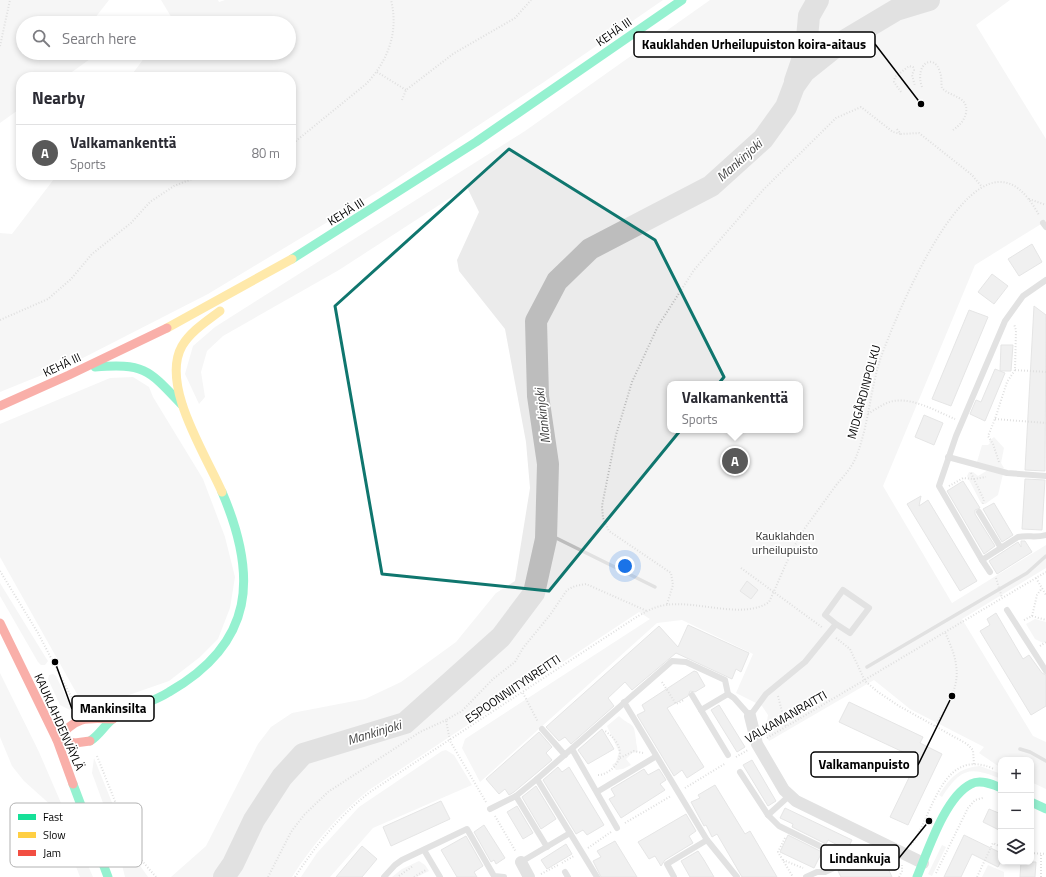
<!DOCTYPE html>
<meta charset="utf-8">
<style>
:root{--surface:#fff;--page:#f2f2f3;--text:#2b2b33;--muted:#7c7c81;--line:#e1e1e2;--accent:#595959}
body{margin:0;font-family:"Titillium Web",sans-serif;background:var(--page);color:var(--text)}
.controls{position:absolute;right:12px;bottom:12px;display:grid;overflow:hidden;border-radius:8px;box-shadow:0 2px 6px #0003}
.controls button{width:36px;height:36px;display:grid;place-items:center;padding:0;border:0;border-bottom:1px solid var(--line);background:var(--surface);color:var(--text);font:20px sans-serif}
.you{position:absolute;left:625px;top:566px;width:14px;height:14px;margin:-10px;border:3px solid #fff;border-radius:50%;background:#1a73e8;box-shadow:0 0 0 6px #1a73e833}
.badge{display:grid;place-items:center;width:26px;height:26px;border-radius:50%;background:var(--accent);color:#fff;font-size:13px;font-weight:700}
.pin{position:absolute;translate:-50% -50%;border:2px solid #fff;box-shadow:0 1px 4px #0006}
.popup{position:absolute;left:667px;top:381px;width:136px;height:52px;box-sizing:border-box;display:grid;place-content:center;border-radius:8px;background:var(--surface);filter:drop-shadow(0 1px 3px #0005);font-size:13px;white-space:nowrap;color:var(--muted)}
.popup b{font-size:15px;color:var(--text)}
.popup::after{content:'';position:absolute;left:50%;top:100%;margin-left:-8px;border:8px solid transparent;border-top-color:var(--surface)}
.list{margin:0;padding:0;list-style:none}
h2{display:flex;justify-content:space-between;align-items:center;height:52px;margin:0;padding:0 16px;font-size:17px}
h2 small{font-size:13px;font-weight:400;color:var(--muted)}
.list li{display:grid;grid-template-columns:26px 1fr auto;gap:12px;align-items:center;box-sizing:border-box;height:56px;padding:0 16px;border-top:1px solid var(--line)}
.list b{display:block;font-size:15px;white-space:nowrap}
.list p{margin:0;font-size:13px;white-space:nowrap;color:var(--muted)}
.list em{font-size:13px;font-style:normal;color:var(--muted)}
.icon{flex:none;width:22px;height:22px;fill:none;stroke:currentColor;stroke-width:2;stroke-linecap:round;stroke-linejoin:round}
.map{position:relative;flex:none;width:1046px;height:877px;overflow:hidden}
.search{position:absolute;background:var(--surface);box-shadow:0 2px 6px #0003;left:16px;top:16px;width:280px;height:44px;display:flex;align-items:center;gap:10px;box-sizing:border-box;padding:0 14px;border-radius:22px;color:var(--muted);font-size:15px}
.panel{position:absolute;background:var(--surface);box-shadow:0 2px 6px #0003;left:16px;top:72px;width:280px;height:108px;border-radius:16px}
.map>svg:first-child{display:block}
.green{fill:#ebebeb;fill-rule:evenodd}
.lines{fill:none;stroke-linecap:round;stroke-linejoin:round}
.stream{stroke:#bdbdbd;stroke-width:3.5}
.river{stroke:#bdbdbd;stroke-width:22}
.building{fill:#dedede;stroke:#c6c6c6}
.path{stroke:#b9b9b9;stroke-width:2;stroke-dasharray:1 2;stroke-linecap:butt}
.lane{stroke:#bebebe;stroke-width:6}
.street{stroke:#bebebe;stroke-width:12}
.fast{stroke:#16e098;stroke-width:9}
.slow{stroke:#ffcf43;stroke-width:9}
.jam{stroke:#f24e42;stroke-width:9}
.marked{fill:none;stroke:#0f766e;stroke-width:3;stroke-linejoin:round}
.labels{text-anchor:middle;stroke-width:3.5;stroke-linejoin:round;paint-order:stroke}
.street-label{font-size:12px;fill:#000;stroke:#fff}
.park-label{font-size:12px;fill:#313131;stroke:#fff}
.water-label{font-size:13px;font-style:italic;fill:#424242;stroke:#fff}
.key{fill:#fff;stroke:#b2b2b2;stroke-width:1}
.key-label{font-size:11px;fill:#000}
.leader{fill:none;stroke:#000;stroke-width:1.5}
.callout-dot{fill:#000;stroke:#fff;stroke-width:1.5}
.callout{fill:#fff;stroke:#000;stroke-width:1.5}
.callout-label{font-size:13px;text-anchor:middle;font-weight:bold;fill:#000}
</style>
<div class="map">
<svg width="1046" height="877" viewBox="0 0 1046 877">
<rect width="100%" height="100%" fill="#fff"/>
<!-- green -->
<g class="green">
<polygon points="0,0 109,0 91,23 23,23 23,53 90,53 90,59 65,77 21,77 21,108 0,123"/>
<polygon points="161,0 218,0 219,2 225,0 663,0 544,82 379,191 208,294 79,360 0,392 0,233 12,234 57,175 291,175 291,77 130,77 148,53 289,53 289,23 170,23 173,20"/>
<path d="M 710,0 L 1010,0 L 976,25 L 1046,139 L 1046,221 L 975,265 L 883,486 L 952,603 L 1046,545 L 1046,568 L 962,619 L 1033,736 L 1046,742 L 1046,789 L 1031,782 L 1031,760 L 1001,760 L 1001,768 L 979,753 L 984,747 L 910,709 L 874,680 L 769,741 L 765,733 L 768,715 L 762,706 L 736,693 L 753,654 L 682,620 L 657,623 L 480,782 L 462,748 L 465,739 L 650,619 L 639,612 L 369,790 C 338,815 313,844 292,877 L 171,877 L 206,846 L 258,744 L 271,727 L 292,713 L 365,699 L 401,682 L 456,642 L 496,593 L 515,581 L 530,488 L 526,442 L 505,329 L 459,271 L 457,260 L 479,212 L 467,187 L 339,270 L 223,336 L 207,351 L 201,372 L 205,397 L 199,404 L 185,374 L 193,346 L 215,327 L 525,131 ZM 670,384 L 800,384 L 800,430 L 670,430 Z"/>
<polygon points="133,377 149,387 153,397 203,479 225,537 235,577 230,608 218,639 200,657 169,681 86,710 0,557 0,424 110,378"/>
<polygon points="994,437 1004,448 1001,463 1004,468 1002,469 977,462 982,445 988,445 990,443 989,441"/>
<polygon points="988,470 1003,474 998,495 985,504 981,503 967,476 969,472 973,472 978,476"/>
<polygon points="0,583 46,658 48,661 45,665 41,665 38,662 0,596"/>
<polygon points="1035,619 1046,622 1046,641 1043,643 1035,639 1026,624"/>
<polygon points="0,673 39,752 93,877 80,877 53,807 24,781 12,766 0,737"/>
<polygon points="53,674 56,676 72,709 70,710 60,705 48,679 49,675"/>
<path d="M 619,716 C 631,728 634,719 636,740 C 636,745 638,747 637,752 L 632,753 L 626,759 L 631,765 L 623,769 L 616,770 L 612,765 L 616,762 L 619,752 L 607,726 Z"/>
<polygon points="446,750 454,755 472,785 373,828 330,877 301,877 317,853 359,807 442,751"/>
<polygon points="94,758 134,857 148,877 125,877 114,833 92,773"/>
<path d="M 980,766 L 1001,774 L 1001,779 C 970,766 961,768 942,797 L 939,795 C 950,778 958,768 980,766 Z"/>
<polygon points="942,845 946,847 932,876 928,874"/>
<polygon points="419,861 425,865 429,871 417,877 392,877 402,869"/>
<polygon points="988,865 1004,872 1004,877 982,877"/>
</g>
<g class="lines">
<!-- stream -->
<g class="stream">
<polyline points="546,533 655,587"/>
<polyline points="867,667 1027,573 1046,556"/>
<polyline points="1020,749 1030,752 1046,761"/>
</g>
<!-- river -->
<g class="river">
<polyline points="795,81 806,49 809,16 818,0"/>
<polyline points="224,877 233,864 254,820 282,777 303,754 405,723 501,637 534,593 546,539 548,464 538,396 536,321 557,281 590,249 711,186 763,139 786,107 794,86 804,72 839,44 896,10 929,0"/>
</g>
</g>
<!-- building -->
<g class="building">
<polygon points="1032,244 1042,262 1019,276 1008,259"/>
<polygon points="992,274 1008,286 994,304 978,292"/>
<polygon points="1034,306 1046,315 1045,471 1025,470"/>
<polygon points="969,310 988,317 951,406 932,399"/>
<polygon points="1001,345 1013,345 1011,371 1000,371"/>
<polygon points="995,369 1005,373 985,421 970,414 976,400 981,402"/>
<polygon points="924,415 943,423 934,445 915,437"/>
<polygon points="1025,479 1045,480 1042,530 1022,529"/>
<polygon points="963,481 980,508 975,510 975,514 995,546 984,554 947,491"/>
<polygon points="921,496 919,506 928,500 977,581 960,591 907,504"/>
<polygon points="994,503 1013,535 1002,542 983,509"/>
<polygon points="1021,541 1025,541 1032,552 997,574 989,561 1018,542 1021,547"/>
<polygon points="747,581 758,590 751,599 740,591"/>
<polygon points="996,613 1023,659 1029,655 1042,673 1046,675 1046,706 1031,715 980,631 990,625 987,619"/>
<polygon points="688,625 749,653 741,672 736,669 732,679 676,653 632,690 625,682 608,698 614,706 571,744 565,737 559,741 546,727 659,626 678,647"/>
<polygon points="694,671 697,672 705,686 695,692 690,691 688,696 667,708 704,767 687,778 682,770 674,776 637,715 645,711 642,705"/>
<polygon points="849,702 923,737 920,743 942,754 908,825 890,817 918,759 839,722"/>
<polygon points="719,705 745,747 737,752 711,710"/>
<polygon points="602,729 614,749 588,764 578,750"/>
<polygon points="539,732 552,747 546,753 552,760 514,792 509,795 505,789 499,794 486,779"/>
<polygon points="752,760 776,801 768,806 743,765"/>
<polygon points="558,767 562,772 569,767 604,825 587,835 583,830 576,834 543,780"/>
<polygon points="644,769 648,775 659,769 666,780 660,784 665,790 621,818 609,799 615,796 611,789"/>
<polygon points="715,785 745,834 750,831 777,877 742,877 717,834 712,837 706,825 704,826 691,802 700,798 698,795"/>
<polygon points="536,786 556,819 541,829 522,797"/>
<polygon points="441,801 450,819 391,846 383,827"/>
<polygon points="517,806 533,833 523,839 507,812"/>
<polygon points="785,808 852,840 847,850 828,840 826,844 792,827 793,824 780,818"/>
<polygon points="989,809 1001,814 1001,831 983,822"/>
<polygon points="686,814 696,831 689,836 693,843 665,860 661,866 655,856 649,859 638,842"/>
<polygon points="484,825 505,858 496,864 494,860 491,862 474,832"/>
<polygon points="788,835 822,852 814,868 780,852"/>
<polygon points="964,835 1001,853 1001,861 998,867 972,854 961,877 944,877"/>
<polygon points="466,836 483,866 474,872 477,877 457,877 441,850"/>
<polygon points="615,841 637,877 601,877 593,861 601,857 597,851"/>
<polygon points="566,844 572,854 547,869 541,860"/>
<polygon points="362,846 377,859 362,877 336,877"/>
<polygon points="698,851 704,860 714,877 690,877 681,861"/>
<polygon points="874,854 879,865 885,862 892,877 841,877 838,871"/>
<polygon points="1021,862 1036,862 1035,877 1020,877"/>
</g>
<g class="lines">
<!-- path -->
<g class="path">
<polyline points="0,46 10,0"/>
<polyline points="377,72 406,90"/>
<path d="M 922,87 C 914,64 934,52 940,72 C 942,77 941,83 942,88 C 950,97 969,96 966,113 C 964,121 960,125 953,130"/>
<polyline points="901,92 894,82 895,77 909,66 913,67 914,70 912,75 915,86"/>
<polyline points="402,100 406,90 453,54 515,18 531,0"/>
<polyline points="897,129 901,134 919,133 972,175 982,187"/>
<path d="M 291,145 L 366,84 C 388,61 399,32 391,0"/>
<polyline points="1029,199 1046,205"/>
<polyline points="0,320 48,299 71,279 92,254 131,223 150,202 174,186 202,175"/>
<polyline points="1015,370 1046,372"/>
<path d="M 868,414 C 874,410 880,406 887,403 C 907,394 936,411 955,419"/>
<polyline points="995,419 1046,423"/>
<polyline points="999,462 993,444 988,436 995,419 1007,382 1015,370 1016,330 1014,324"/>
<polyline points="971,473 984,500 982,505"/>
<polyline points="949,486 963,478 974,479 986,477"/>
<polyline points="741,568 823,628"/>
<polyline points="0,571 38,633 75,704"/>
<polyline points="996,578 1002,598"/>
<polyline points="1036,578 1046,595"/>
<polyline points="667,604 673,585 671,573 609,531 603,518 602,506 616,435 632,382 658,326 694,270 763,190 836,118 861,107 893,132 901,134"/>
<polyline points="1032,616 1037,595 1042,588"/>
<polyline points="1024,620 1032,616 1046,620"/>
<polyline points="836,638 850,649 865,681 878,692 899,706 967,744 973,750 974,765"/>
<polyline points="1040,646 1046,642"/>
<polyline points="662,682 676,704 684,700"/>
<polyline points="523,693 538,722"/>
<polyline points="778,696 786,727"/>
<path d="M 935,726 C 946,708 960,688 956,665 C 955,654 949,642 945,632"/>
<polyline points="767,738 1046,572"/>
<polyline points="97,756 136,854 156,877"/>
<polyline points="736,757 748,750"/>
<polyline points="620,758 634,751 643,753"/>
<path d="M 598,775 C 604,775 610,771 614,767 C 626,753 618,740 605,731"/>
<polyline points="685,788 726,763"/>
<polyline points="486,802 450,741 446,720 462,711 493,679 515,662 523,648 550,615 567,590 575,586 586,584 647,611"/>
<polyline points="495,816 516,852"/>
<polyline points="625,823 671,796"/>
<polyline points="785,838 778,852 793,877"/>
<path d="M 911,845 C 933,817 941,745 994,769"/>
<polyline points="588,848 611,832"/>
<polyline points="1031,853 1046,854"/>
<polyline points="783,860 803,868"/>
<polyline points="562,863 574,856"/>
<polyline points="936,873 968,808 975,800 983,798"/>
<polyline points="541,874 558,865"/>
<polyline points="399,876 413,866"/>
<polyline points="268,877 291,832 304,815 328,792 420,732 446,720"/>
<path d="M 295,877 C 316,845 339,816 370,792 L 638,616 C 647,611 656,606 666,605 C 697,600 743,620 769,602 C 781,577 790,551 805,528 C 816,513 826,499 837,484 C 844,476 852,467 856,457 C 869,425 870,389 881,357 C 896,316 951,183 999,182 C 1018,181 1031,201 1039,215"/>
<polyline points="414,877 426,870"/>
<polyline points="899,877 902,871 902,865"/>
<polyline points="977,877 993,843 1001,847"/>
<polyline points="1041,877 1041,854"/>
</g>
<!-- lane -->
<g class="lane">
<polyline points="1043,223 1046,227"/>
<path d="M 1046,280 L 1023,296 L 1005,321 L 956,436 L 939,486 L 982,560 L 1018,537 C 1028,535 1036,538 1046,535"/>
<polyline points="948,457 1007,473 1046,476"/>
<polyline points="979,512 1001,548"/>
<polyline points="982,560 990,572"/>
<polyline points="1007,610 1046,671"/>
<polyline points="692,695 728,755"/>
<polyline points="624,702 707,840 737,877"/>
<polyline points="701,710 728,694 734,698 750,716 766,694 805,662 836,624 850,633 869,608 843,590 825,615 836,624"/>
<polyline points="542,729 565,755"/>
<polyline points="572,749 617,828"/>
<polyline points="740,772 768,815 779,826 844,858"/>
<polyline points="537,779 597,877"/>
<polyline points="597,792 655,757"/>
<polyline points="516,796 547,847"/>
<polyline points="490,809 516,796 537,779 672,661 686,662 725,680 728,694"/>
<polyline points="768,815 789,796"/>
<polyline points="424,850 440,877"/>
<polyline points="521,862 570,833"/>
<polyline points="565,872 568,877"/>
<polyline points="384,877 395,865 402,860 467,829 494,876 504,877"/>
<polyline points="674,877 667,864 707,840"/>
<polyline points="806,877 817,872 825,872 871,851"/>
</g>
<!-- street -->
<g class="street">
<polyline points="750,716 757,744 784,790 796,801 923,863"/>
<polyline points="521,862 529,877"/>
</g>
<!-- fast -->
<g class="fast">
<polyline points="292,259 476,142 682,0"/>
<path d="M 95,367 C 145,363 149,370 182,405"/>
<path d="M 90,741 C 100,735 105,724 114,718 C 131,707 152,703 169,692 C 255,643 258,576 222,492"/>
<polyline points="73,784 108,877"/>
<polyline points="1031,802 1046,809"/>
<path d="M 917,877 C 928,851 945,797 971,784 C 980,779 992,784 1001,788"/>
</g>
<!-- slow -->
<g class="slow">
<path d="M 220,311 C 207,321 191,331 182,346 C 160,385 206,455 222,492"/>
<polyline points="167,328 292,259"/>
</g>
<!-- jam -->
<g class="jam">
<polyline points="0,406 69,375 167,328"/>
<polyline points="0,623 57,740 73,784"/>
<path d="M 90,741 L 75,743 L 57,740 C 75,717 85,717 113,719"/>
</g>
</g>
<!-- marked area -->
<path d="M0 0H1046V877H0ZM 509,149 L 655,240 L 724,377 L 549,591 L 382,574 L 335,306 Z" fill="#fff" fill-opacity=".55" fill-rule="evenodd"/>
<path class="marked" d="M 509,149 L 655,240 L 724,377 L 549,591 L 382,574 L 335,306 Z"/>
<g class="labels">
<!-- street labels -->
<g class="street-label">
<text transform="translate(614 32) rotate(-35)" y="4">KEHÄ III</text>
<text transform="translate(346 212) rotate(-32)" y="4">KEHÄ III</text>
<text transform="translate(62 365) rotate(-25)" y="4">KEHÄ III</text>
<text transform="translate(864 392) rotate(-75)" y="4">MIDGÅRDINPOLKU</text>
<text transform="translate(513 689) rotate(-34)" y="4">ESPOONNIITYNREITTI</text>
<text transform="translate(786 717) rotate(-30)" y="4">VALKAMANRAITTI</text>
<text transform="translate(59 722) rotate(66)" y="4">KAUKLAHDENVÄYLÄ</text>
</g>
<!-- park labels -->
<g class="park-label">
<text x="785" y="540">Kauklahden<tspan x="785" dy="14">urheilupuisto</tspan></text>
</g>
<!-- water labels -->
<g class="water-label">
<text transform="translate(739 160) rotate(-42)" y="5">Mankinjoki</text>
<text transform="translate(542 416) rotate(-97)" y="5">Mankinjoki</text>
<text transform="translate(374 732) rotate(-17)" y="5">Mankinjoki</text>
</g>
</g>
<!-- legend -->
<rect x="10" y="803" width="132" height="64" rx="6" class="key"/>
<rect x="18" y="814" width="18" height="6" fill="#16e098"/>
<rect x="18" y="832" width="18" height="6" fill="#ffcf43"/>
<rect x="18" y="850" width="18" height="6" fill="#f24e42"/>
<g class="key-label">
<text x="43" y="821">Fast</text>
<text x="43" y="839">Slow</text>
<text x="43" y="857">Jam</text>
</g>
<!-- callouts -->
<path class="leader" d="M921 104L875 44M55 662L72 709M952 696L918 765M929 821L899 858"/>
<g class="callout-dot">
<circle cx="921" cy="104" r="4"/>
<circle cx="55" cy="662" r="4"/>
<circle cx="952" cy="696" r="4"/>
<circle cx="929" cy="821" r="4"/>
</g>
<g class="callout">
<rect x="634" y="32" width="241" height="25" rx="4"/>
<rect x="72" y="696" width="82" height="25" rx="4"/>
<rect x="811" y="752" width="107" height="25" rx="4"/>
<rect x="821" y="845" width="78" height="25" rx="4"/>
</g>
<g class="callout-label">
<text x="754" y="49">Kauklahden Urheilupuiston koira-aitaus</text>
<text x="113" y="713">Mankinsilta</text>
<text x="864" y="769">Valkamanpuisto</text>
<text x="860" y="863">Lindankuja</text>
</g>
</svg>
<div class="controls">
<button>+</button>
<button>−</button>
<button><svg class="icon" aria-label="layers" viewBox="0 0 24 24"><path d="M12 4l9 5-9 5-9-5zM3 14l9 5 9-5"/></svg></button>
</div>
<div class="you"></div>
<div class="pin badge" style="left:735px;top:461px">A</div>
<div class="popup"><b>Valkamankenttä</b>Sports</div>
<div class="search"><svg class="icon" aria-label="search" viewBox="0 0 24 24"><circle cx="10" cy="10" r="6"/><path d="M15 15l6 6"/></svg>Search here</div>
<section class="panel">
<h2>Nearby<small></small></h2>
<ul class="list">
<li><span class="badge">A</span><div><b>Valkamankenttä</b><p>Sports</p></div><em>80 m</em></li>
</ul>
</section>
</div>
